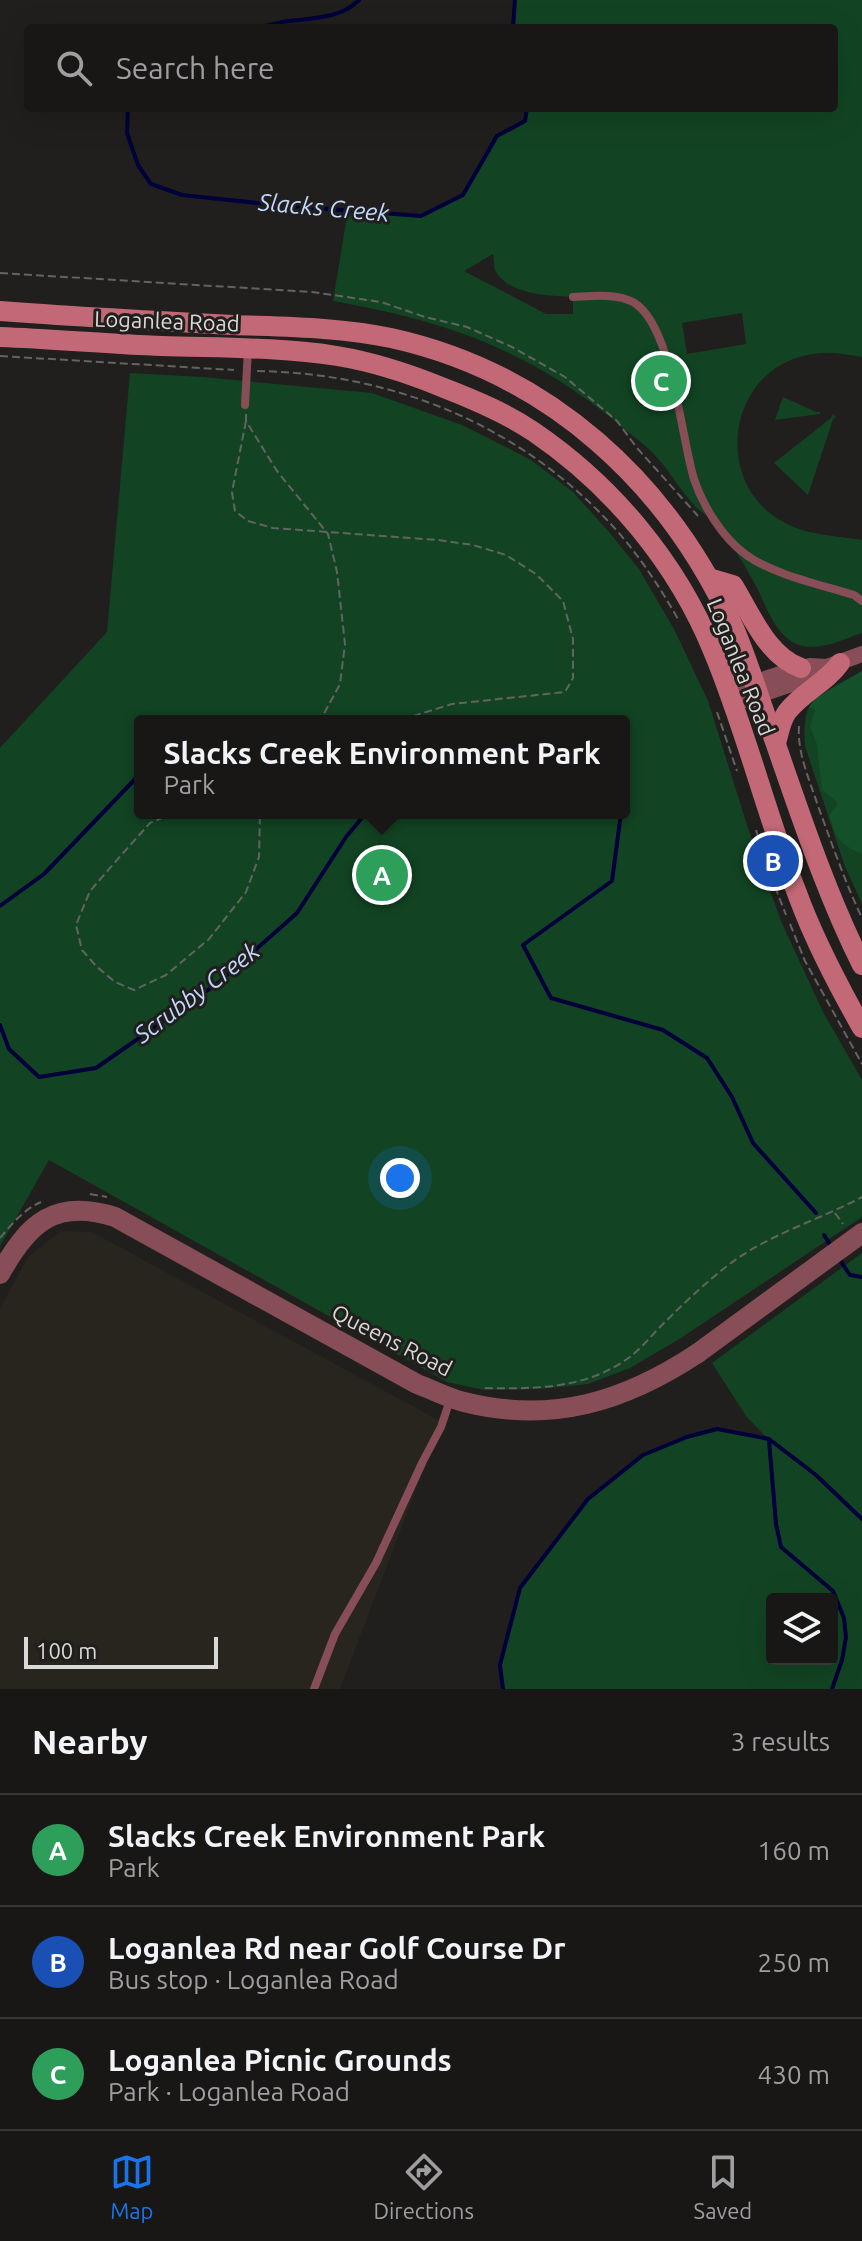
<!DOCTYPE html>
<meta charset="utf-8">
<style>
:root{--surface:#181716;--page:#252423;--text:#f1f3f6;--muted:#9f9fa1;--line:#363635;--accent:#1a73e8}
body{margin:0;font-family:Ubuntu,sans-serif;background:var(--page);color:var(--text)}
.controls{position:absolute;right:24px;bottom:24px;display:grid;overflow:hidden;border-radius:8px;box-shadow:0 8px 32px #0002}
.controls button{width:72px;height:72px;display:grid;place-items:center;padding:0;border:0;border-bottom:2px solid var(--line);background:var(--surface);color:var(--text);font:40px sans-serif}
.scale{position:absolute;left:24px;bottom:20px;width:194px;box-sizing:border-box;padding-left:8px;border:4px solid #d9d9d7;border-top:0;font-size:22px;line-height:28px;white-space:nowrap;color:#d9d9d7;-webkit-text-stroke:6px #201f1d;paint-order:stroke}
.you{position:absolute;left:400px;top:1178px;width:28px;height:28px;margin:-20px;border:6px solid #fff;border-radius:50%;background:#1a73e8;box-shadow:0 0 0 12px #1a73e833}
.badge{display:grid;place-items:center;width:52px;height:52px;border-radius:50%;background:var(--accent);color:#fff;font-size:26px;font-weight:700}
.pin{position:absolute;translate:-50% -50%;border:4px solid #fff;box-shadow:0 2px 8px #0006}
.popup{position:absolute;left:134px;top:715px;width:496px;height:104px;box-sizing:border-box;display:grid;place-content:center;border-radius:8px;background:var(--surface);filter:drop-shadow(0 2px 6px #0005);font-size:26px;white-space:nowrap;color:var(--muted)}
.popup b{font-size:30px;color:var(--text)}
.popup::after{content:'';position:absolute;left:50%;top:100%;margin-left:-16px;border:16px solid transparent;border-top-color:var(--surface)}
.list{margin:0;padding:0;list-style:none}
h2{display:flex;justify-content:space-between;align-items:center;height:104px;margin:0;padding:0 32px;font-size:34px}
h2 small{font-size:26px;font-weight:400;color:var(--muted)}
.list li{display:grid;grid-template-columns:52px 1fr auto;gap:24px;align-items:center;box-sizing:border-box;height:112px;padding:0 32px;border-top:2px solid var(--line)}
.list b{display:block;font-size:30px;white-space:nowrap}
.list p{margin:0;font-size:26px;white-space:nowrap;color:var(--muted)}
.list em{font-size:26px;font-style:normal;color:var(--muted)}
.icon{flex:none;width:44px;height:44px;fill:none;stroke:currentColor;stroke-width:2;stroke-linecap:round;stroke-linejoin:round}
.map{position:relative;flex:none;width:862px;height:1689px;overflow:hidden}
.search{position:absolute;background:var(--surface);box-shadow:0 8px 32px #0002;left:24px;right:24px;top:24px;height:88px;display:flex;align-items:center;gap:20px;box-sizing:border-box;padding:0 28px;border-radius:8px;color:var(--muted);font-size:30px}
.sheet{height:440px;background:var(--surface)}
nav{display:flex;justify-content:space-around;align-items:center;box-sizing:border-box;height:112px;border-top:2px solid var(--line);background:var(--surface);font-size:22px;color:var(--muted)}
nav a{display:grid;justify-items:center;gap:4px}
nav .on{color:var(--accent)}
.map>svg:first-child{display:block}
.built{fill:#27251d}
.green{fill:#124423;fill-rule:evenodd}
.forest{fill:#145029}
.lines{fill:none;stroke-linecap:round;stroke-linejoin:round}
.stream{stroke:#00003a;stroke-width:4}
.path{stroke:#636361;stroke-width:2;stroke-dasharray:8 4;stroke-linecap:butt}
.service{stroke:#884e57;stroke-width:8}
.minor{stroke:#884e57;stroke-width:16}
.tertiary{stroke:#884e57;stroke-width:20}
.secondary{stroke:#c36876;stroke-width:20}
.tertiary-bridge{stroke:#884e57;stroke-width:20}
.labels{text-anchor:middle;stroke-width:6;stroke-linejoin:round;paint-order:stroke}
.street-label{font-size:22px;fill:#d9d9d7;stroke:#201f1d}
.water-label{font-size:24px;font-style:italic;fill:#c2d8fd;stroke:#201f1d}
</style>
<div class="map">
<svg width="862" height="1689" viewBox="0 0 862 1689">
<rect width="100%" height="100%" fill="#201f1d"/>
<!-- built -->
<polygon class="built" points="61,1231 92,1232 442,1422 340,1689 0,1689 0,1308 29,1256"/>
<!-- green -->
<g class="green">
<path d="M 515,0 L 862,0 L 862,357 C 844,354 826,351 807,355 C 726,372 712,485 785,523 C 807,535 837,536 862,540 L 862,633 C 838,641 809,657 787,638 C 772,626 765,603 756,586 C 744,564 732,544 716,525 C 710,516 701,513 694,505 C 679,489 668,468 652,452 C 641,441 627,432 615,421 C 525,348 445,321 333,301 L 348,210 L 421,216 L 463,195 L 497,136 L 525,121 L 527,108 L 834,108 L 834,28 L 513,28 ZM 493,254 C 494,259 494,268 496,272 C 510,295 550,296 573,297 L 573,314 L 546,314 L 464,271 ZM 742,313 L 746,344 L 687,354 L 682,323 Z"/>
<path d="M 130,373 L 202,377 L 372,393 L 462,425 L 531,460 L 573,492 L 609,532 L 639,569 L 675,631 L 708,701 L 748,828 L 781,921 L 823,1012 L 862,1080 L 862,1217 L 681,1338 L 630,1368 L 588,1384 L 541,1389 L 484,1390 L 447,1382 L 49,1160 L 0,1246 L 0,748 L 107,632 ZM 140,721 L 624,721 L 624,813 L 140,813 Z"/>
<polygon points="783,397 816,412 820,412 820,414 775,420"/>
<polygon points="833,414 836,417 833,419 808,495 774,463 831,418"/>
<path d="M 862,671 L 862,904 L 844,864 L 805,746 C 804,735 804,718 809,707 C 815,694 849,679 862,671 Z"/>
<path d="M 862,1253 L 862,1689 L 503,1689 L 500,1665 L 520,1588 L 588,1499 L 643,1455 L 687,1437 L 717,1429 L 767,1438 L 746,1416 L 712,1363 ZM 772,1599 L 832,1599 L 832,1659 L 772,1659 Z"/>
</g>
<!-- forest -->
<path class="forest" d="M 862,671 L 862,854 C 839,844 837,839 829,816 L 838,803 L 822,790 L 817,744 L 810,726 L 815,710 L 809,707 L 816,698 Z"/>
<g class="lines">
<!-- stream -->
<g class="stream">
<path d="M 257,28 C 265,26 273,24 282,22 C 308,18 339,20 359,0"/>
<polyline points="513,28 515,0"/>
<polyline points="128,108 127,133 138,165 151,184 182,195 276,205 421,216 463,195 497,136 525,121 527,108"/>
<polyline points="621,813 612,881 523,945 551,998 663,1030 707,1058 732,1097 753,1143 816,1213"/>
<polyline points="0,906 44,874 140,774"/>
<polyline points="0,1025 9,1049 39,1077 96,1068 218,983 297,913 346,837 366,813"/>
<polyline points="824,1235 831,1246"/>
<polyline points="838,1257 850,1275 862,1277"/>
<polyline points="769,1440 776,1524 781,1547 833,1591 844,1618 846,1637 842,1660 832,1689"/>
<polyline points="503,1689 500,1665 520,1588 588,1499 643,1455 687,1437 717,1429 769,1439 816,1475 862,1519"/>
</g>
<!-- path -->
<g class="path">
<polyline points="0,273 312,292 381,302 425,317 467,327 512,347 565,377 617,421 637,448 698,516"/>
<polyline points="0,356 234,370"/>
<path d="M 257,371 C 390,373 515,423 607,520 C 635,549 658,584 678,619"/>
<polyline points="246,414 246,421 277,471 328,534 337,572 345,644 340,684 320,721"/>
<polyline points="246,421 232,492 235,511 248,521 273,528 438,540 473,545 506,555 536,574 563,601 573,639 573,678 565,692 452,704 397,721"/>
<polyline points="717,712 737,771"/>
<path d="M 799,726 C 797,753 810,781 818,806 C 832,844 845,882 862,918"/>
<polyline points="175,813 150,823 124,852 90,891 76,925 82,950 96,966 115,982 134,990 166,975 209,939 246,892 259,857 260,813"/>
<polyline points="756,830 765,861 786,915"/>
<polyline points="790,924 805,961 862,1064"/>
<polyline points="90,1194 107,1197"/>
<polyline points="835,1213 843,1224"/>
<path d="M 0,1238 C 11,1225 24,1209 41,1202"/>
<path d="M 485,1388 C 534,1389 585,1389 627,1359 C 640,1350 651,1336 662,1325 C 684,1303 706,1282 731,1263 C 770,1234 819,1220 862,1197"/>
</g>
<!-- service -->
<g class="service">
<path d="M 573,297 C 593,296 615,293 633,302 C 672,324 681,437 694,479 C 703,506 722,537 745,554 C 771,574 822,585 854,595 L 862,601"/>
<polyline points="245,405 248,349"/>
<polyline points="314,1689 335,1634 376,1563 423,1461 441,1427 451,1397"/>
</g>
<!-- minor -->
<g class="minor">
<polyline points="729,691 777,675 810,666 827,667 862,654"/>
<polyline points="733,704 812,677 825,667"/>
</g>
<!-- tertiary -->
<path class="tertiary" d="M 0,1274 C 28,1223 55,1198 115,1217 L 417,1384 C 433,1390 448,1398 464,1402 C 552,1424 624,1402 698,1353"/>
<!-- secondary -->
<g class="secondary">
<path d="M 0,311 C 77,317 155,321 233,325 C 286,327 338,327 391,338 C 549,373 668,482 734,628 C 745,654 754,681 763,708 C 794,794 821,883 862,965"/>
<path d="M 0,337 C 54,339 108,344 162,346 C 219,348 281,347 337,356 C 374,362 410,374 444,388 C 475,400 506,413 534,432 C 613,486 677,563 713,651 C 746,730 766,814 797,893 C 814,940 838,985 862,1028"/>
<path d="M 709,578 L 733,585 C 751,614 767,656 801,668"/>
<path d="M 776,743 C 779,733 781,720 787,712 C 802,692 826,683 840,663"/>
</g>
<!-- tertiary-bridge -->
<polyline class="tertiary-bridge" points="698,1353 862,1233"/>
</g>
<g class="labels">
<!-- street labels -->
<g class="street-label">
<text transform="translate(167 321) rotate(2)" y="8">Loganlea Road</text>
<text transform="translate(741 667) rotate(68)" y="8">Loganlea Road</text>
<text transform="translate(392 1340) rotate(27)" y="8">Queens Road</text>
</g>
<!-- water labels -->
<g class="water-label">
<text transform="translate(324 208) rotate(5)" y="8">Slacks Creek</text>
<text transform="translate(197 993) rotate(-37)" y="8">Scrubby Creek</text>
</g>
</g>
</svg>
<div class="controls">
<button><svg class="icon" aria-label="layers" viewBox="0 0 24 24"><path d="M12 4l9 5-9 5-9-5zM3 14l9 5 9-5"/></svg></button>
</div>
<div class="scale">100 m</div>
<div class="you"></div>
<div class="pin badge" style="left:382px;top:875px;background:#2e9e5b">A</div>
<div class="popup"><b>Slacks Creek Environment Park</b>Park</div>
<div class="pin badge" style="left:773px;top:861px;background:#1a4fb4">B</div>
<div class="pin badge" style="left:661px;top:381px;background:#2e9e5b">C</div>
<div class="search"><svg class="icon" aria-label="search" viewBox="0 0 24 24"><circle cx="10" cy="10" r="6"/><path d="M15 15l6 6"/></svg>Search here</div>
</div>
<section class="sheet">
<h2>Nearby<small>3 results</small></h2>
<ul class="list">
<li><span class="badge" style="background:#2e9e5b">A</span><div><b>Slacks Creek Environment Park</b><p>Park</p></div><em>160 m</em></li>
<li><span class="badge" style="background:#1a4fb4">B</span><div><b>Loganlea Rd near Golf Course Dr</b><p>Bus stop · Loganlea Road</p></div><em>250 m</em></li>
<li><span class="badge" style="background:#2e9e5b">C</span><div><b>Loganlea Picnic Grounds</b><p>Park · Loganlea Road</p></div><em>430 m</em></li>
</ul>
</section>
<nav>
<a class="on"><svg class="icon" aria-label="map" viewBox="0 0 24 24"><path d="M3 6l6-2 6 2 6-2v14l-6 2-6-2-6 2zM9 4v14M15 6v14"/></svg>Map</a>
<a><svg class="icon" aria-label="directions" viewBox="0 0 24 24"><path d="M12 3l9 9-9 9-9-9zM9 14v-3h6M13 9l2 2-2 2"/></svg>Directions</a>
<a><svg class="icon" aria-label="saved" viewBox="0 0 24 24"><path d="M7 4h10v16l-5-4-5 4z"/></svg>Saved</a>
</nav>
